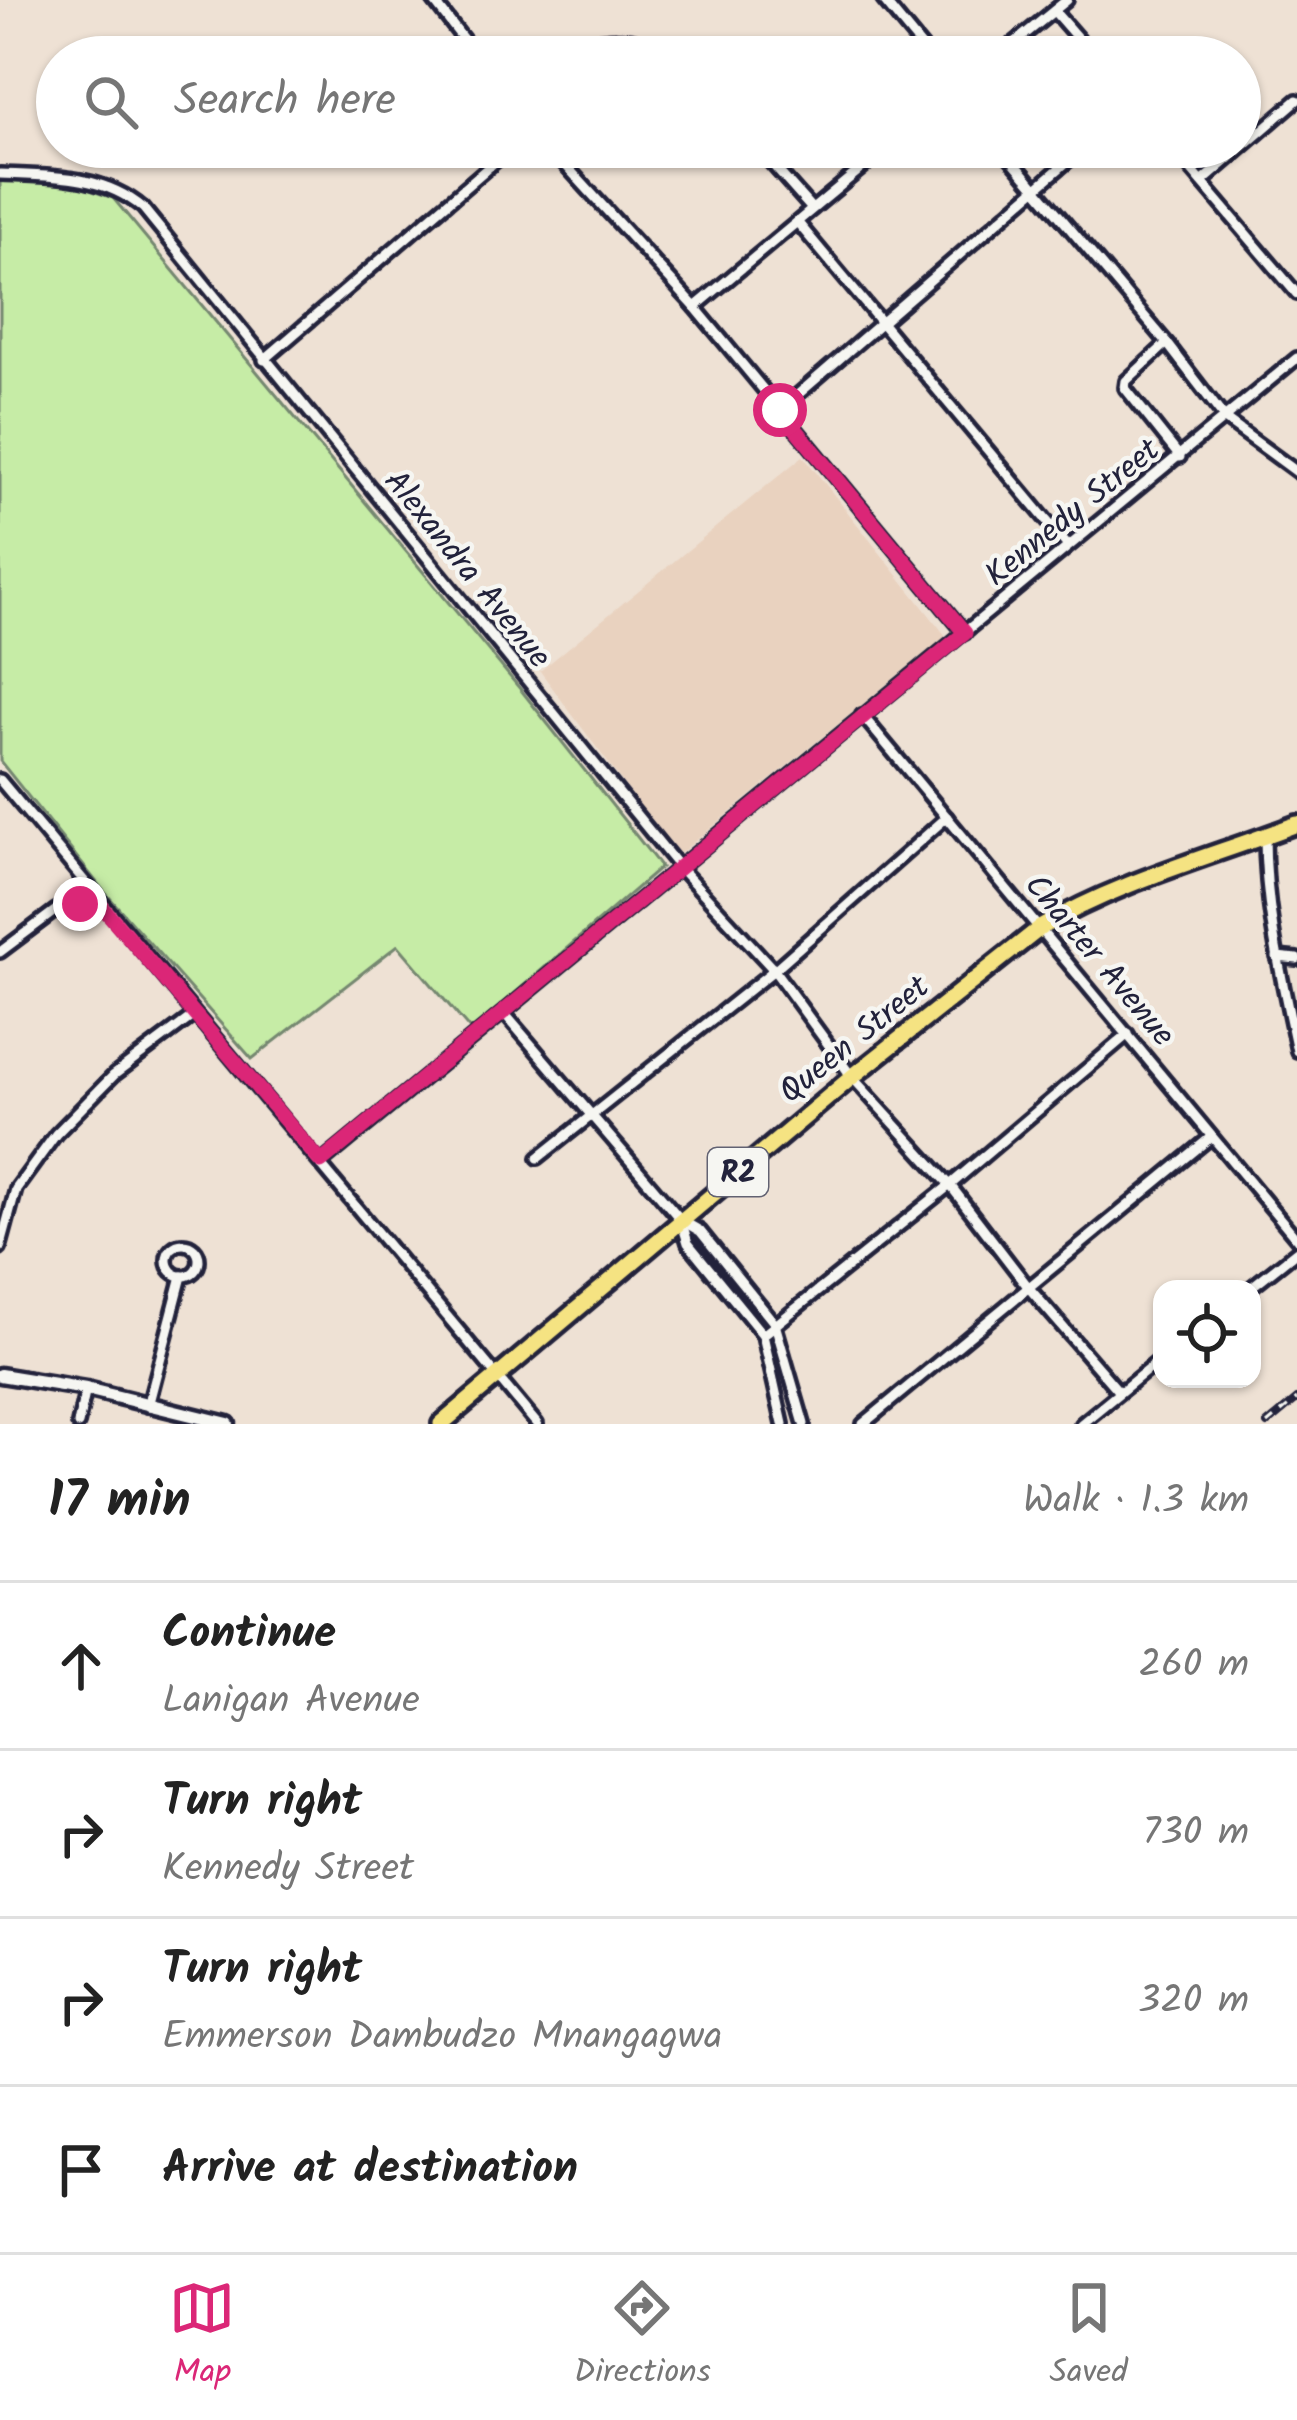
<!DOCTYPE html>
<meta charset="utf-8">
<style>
:root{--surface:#fff;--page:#f2f2f2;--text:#222;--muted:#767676;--line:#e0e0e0;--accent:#db2777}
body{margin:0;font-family:Kalam,sans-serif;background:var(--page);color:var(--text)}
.controls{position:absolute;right:36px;bottom:36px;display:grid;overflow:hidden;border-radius:24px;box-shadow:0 3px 9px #0004}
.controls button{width:108px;height:108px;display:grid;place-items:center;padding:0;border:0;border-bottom:3px solid var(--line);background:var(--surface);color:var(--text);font:60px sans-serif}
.stop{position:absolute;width:36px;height:36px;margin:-27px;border:9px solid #db2777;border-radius:50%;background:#fff}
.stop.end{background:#db2777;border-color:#fff;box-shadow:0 3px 12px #0008}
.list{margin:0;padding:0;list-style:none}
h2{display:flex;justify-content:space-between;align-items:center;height:156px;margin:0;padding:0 48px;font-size:51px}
h2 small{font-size:39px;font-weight:400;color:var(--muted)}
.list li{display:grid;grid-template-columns:78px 1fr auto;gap:36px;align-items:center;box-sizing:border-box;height:168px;padding:0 48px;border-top:3px solid var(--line)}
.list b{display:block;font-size:45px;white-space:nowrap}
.list p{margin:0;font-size:39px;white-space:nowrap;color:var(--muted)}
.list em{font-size:39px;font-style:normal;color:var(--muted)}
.icon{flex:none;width:66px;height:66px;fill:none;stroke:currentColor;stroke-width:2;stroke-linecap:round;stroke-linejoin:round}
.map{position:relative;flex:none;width:1297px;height:1424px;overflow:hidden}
.search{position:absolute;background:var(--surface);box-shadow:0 3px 9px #0004;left:36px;right:36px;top:36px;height:132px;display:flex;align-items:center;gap:30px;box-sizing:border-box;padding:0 42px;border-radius:66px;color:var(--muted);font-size:45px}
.sheet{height:828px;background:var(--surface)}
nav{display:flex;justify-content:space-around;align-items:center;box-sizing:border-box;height:168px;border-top:3px solid var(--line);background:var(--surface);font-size:33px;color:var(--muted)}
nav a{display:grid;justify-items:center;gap:6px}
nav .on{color:var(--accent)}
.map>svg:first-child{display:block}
.built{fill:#e9d2bf}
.green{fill:#c6eca6;stroke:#748770;stroke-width:3}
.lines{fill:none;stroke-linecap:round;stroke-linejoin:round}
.street-casing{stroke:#22223b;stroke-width:18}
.secondary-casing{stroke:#22223b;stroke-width:21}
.highway-casing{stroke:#22223b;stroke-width:24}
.street{stroke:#f6f6f2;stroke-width:9}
.secondary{stroke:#f6f6f2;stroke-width:12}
.highway{stroke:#f5e382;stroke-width:15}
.rail-casing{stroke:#22223b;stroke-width:8}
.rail{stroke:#f6f6f2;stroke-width:3;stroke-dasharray:9;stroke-linecap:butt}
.route{stroke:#db2777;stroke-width:15}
.labels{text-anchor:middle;stroke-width:9;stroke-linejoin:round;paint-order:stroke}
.shield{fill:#f6f6f2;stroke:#626272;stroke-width:3}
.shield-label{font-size:30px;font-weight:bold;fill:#22223b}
.street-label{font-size:33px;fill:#22223b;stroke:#f6f6f2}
</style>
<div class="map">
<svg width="1297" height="1424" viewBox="0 0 1297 1424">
<rect width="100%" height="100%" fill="#eee1d4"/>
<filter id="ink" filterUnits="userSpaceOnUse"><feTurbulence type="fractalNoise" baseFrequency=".00833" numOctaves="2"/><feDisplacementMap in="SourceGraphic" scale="24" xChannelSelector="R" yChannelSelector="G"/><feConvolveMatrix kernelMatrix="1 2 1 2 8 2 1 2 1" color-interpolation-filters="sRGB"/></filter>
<g filter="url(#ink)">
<!-- built -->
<polygon class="built" points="803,456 946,636 677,856 540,671"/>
<!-- green -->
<polygon class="green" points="0,181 70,183 113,198 521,690 661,867 471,1031 398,945 252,1059 102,889 0,761"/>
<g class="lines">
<defs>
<g id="street">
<polyline points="433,0 477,57"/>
<polyline points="883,0 930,57"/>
<polyline points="1054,11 1094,57"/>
<path d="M 557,57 C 594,32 639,33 677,57"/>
<polyline points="997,57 1067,0"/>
<polyline points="549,147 695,307 965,633"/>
<polyline points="757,147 812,209"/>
<polyline points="1001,147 1167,343 1226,420 1297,472"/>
<polyline points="1172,147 1297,294"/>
<path d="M 0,174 C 50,176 103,174 143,208 L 679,867 L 774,970 L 852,1077 L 950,1185 L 1029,1288 L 1119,1392"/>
<polyline points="1202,182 1297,100"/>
<polyline points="798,223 1067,545"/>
<polyline points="695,307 887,147"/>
<polyline points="1167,343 1126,381 1125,388 1180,457"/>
<polyline points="264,360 512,147"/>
<polyline points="780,410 1084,147"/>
<polyline points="862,715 1297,1239"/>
<polyline points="0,780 537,1424"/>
<path d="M 1265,836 C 1265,910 1282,979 1297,1051"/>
<polyline points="0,952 56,910 100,904"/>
<polyline points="1277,957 1297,959"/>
<polyline points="504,1013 681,1220 700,1231 775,1324 804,1424"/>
<polyline points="538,1158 774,970 947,817"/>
<polyline points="321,1163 1297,358"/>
<polyline points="681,1220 688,1243 763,1335 783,1424"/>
<circle cx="183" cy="1260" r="16"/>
<polyline points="0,1248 16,1189 56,1134 114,1075 194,1015"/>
<polyline points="1249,1289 1297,1251"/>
<polyline points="763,1335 950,1185 1128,1034"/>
<polyline points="148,1406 182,1276"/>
<polyline points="78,1424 86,1389"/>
<polyline points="863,1424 1211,1137"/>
<polyline points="1081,1424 1162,1358"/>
</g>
<polyline id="secondary" points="0,1375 86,1389 228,1424"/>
<path id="highway" d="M 441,1424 L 852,1077 L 1040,928 C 1119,881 1211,857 1297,824"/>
</defs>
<!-- street casing -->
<use href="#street" class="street-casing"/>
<!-- secondary casing -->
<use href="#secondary" class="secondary-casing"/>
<!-- highway casing -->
<use href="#highway" class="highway-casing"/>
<!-- street -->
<use href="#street" class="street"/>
<!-- secondary -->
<use href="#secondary" class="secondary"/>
<!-- highway -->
<use href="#highway" class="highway"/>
<defs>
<polyline id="rail" points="1267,1424 1297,1399"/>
</defs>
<!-- rail casing -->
<use href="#rail" class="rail-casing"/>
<!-- rail -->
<use href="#rail" class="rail"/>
</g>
</g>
<g class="lines" filter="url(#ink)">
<!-- route -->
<polyline class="route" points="80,904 100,904 321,1162 965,633 780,410"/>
</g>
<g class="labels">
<!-- shield labels -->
<rect class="shield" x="708" y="1148" width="60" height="48" rx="9"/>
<g class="shield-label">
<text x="738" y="1182">R2</text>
</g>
<!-- street labels -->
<g class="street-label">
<text transform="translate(1071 511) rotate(-39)" y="12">Kennedy Street</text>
<text transform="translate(469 568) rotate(51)" y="12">Alexandra Avenue</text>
<text transform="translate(1101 959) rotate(50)" y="12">Charter Avenue</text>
<text transform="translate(853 1038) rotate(-39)" y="12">Queen Street</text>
</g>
</g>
</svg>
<div class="controls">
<button><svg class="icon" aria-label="locate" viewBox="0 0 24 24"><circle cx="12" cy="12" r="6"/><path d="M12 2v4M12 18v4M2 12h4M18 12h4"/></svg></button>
</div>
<div class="stop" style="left:780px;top:410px"></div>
<div class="stop end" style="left:80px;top:904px"></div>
<div class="search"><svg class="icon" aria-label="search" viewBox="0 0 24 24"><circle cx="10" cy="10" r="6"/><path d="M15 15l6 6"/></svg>Search here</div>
</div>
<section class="sheet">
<h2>17 min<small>Walk · 1.3 km</small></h2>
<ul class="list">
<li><svg class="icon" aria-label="ahead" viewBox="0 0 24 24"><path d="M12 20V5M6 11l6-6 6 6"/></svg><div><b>Continue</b><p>Lanigan Avenue</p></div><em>260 m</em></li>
<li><svg class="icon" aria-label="right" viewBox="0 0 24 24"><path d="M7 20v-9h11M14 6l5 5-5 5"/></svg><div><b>Turn right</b><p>Kennedy Street</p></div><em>730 m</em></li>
<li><svg class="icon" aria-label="right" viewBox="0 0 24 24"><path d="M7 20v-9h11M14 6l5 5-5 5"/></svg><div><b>Turn right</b><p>Emmerson Dambudzo Mnangagwa</p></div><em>320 m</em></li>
<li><svg class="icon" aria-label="arrive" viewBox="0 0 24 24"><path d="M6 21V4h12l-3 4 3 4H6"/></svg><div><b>Arrive at destination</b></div></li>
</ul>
</section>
<nav>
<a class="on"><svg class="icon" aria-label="map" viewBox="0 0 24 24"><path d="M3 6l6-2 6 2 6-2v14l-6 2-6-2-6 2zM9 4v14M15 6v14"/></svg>Map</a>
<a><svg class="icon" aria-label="directions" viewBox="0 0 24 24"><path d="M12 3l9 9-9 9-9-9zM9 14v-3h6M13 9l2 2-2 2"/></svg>Directions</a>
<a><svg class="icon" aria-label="saved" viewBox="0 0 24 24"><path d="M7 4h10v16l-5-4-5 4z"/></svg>Saved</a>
</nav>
